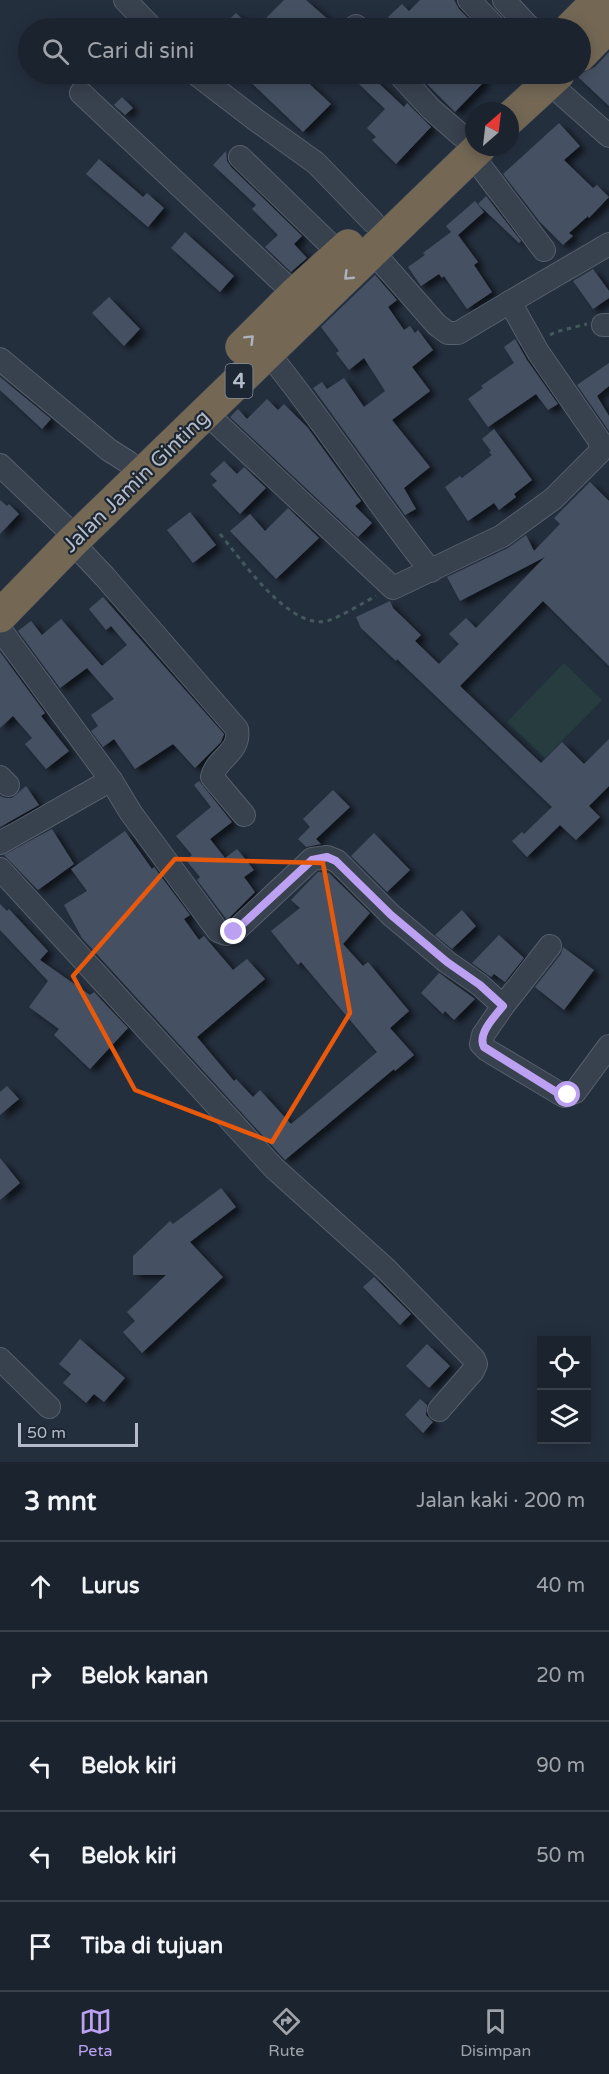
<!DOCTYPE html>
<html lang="id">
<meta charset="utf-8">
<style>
:root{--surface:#1b232e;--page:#242b36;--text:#f1f3f6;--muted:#a0a4aa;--line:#39404a;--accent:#bca0f2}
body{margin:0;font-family:"Varela Round",sans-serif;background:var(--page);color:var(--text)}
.controls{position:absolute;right:18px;bottom:18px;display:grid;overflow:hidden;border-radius:0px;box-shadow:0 3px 15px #0003}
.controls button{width:54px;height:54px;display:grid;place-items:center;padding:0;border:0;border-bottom:2px solid var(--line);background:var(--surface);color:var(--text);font:30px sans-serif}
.compass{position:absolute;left:465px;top:102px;width:54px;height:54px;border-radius:50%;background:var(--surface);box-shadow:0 3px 15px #0003;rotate:28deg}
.scale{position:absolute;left:18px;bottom:15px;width:120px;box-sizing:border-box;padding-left:6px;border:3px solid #b4bcc9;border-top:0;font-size:16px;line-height:21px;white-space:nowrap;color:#b4bcc9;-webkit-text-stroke:4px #1d2633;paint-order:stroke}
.stop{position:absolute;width:18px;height:18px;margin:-14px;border:4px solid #bca0f2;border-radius:50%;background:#fff}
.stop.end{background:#bca0f2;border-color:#fff;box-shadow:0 2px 6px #0008}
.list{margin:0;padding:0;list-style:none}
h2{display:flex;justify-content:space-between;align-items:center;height:78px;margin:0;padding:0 24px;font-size:26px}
h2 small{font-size:20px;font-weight:400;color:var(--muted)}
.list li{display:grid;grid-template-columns:39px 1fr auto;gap:18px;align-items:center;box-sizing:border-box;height:90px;padding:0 24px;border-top:2px solid var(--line)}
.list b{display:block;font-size:22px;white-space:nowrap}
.list em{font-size:20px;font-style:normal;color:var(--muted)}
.icon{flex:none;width:33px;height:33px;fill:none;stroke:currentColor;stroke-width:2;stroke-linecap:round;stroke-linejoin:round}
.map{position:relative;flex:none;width:609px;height:1462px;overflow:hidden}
.search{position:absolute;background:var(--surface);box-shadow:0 3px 15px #0003;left:18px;right:18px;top:18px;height:66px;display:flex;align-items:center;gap:15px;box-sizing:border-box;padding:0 21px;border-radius:33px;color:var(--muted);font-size:22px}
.sheet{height:528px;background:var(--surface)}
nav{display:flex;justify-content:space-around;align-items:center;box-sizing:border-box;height:84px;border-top:2px solid var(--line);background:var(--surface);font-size:16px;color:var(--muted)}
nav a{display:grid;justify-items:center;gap:3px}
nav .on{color:var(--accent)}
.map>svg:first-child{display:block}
.green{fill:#263c3f}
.building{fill:#455162;filter:url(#shadow)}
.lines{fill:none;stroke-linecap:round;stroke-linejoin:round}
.minor-casing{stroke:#565f6c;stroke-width:24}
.highway-casing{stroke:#434c59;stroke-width:34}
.path{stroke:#44595c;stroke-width:3;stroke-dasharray:4.5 4.5;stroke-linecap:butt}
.minor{stroke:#38414e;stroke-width:22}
.highway{stroke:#746855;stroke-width:33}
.oneway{stroke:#aeb4bd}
.route{stroke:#bca0f2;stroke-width:8}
.marked{fill:none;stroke:#e8590c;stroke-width:4.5;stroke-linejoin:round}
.labels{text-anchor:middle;stroke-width:4.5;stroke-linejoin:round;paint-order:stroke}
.shield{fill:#1d2633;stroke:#878f9c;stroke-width:1.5}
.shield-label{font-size:20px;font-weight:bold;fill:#b4bcc9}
.street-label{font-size:21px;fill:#b4bcc9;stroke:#1d2633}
</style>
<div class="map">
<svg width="609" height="1462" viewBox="0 0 609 1462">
<defs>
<filter id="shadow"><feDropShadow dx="6" dy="4" stdDeviation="3" flood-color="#0009"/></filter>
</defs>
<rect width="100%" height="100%" fill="#242f3e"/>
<!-- green -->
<polygon class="green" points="564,663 602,700 545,758 507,722"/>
<!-- building -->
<g class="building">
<polygon points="284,0 306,0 338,28 256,28"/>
<polygon points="420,0 454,0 459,9 478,28 400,28 388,17 402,4 409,11"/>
<polygon points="236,13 252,28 220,28"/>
<polygon points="609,52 609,106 578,77 582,73 595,67"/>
<polygon points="242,74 299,74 331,104 303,132"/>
<polygon points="369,74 404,107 407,103 431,127 396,164 372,140 376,137 367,128 385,109 359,84"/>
<polygon points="417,74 489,74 481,81 483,83 455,112"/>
<polygon points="122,97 133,108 125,115 114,105"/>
<polygon points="559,123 580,146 564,160 593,188 597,185 609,197 589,218 588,216 569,233 573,236 563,245 540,222 503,174"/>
<polygon points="226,151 227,161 231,167 302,236 294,244 307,258 291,272 265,247 278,235 252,209 256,205 213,165"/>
<polygon points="99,159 143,197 147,193 164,208 148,227 86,174"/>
<polygon points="486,196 521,241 519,243 478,204"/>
<polygon points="475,201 484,212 458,235 478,262 474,265 492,292 467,309 444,276 442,278 439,274 421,286 408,267 425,255 423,253 451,232 446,226"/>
<polygon points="185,232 234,276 220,292 171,248"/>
<polygon points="593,269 609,291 609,298 593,309 573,281"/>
<polygon points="375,275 397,300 388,307 404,330 410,326 415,333 418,330 433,350 412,367 430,391 392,420 430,467 404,488 416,509 405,515 313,388 322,382 327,389 344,378 364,407 385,391 364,358 349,370 336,353 339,351 321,327"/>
<polygon points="109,297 140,329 124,346 92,313"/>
<polygon points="515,339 527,360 558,404 548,410 536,394 488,427 468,399 483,388 481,386 514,363 504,347"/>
<polygon points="609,363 609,386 597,396 609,416 609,431 577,385"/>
<polygon points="0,377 51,419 42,429 0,390"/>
<polygon points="267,399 278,410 284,404 308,428 361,501 355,506 372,523 358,537 230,417 238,409 247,419"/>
<polygon points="494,429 532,480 514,494 516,497 499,510 494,503 468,521 445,487 460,476 462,478 492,455 489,452 491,451 482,439"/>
<polygon points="224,461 237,474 244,467 266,488 240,514 212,485 217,481 210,474"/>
<polygon points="590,482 609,501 609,666 543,601 460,686 541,763 562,742 584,764 609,739 609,786 589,806 600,817 576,840 560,825 527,857 512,841 522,832 524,834 552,807 397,659 396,661 361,628 356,617 390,601 393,608 421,635 415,641 439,664 459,644 449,634 466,618 476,628 545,557 460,601 447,577 508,548 526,535 534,551 560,524 554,518"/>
<polygon points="0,500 7,506 9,504 19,514 0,534"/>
<polygon points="288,508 319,538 276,579 230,531 250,514 265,531"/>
<polygon points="190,512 216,545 193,563 167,530"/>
<polygon points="103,597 224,734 221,742 195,768 173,744 135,769 114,739 103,747 91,731 98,726 91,715 114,699 87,668 60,688 18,631 31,621 42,635 61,619 102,666 127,645 111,626 106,630 89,609"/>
<polygon points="0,652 45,713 41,716 69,751 46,769 25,744 32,738 13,716 0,728"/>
<polygon points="199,781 232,822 210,839 225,858 237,849 254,870 244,877 255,892 227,920 197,880 200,877 186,860 192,855 176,836 211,807 194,785"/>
<polygon points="26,786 39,805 0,827 0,796 5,798 12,798"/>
<polygon points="333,790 350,807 316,839 321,844 306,847 298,839 310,827 303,819"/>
<polygon points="52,829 74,864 38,890 4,855"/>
<polygon points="125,831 152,869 154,867 190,915 184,919 199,940 204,936 233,970 247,959 265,979 197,1037 234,1081 236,1079 253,1097 260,1090 291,1124 377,1052 301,962 298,965 271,931 300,908 291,900 318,872 329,873 370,913 343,944 363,966 368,962 409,1011 390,1028 414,1055 395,1071 394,1069 285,1160 82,938 64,905 87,891 71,869"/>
<polygon points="374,833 410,870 387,892 351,856"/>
<polygon points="0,904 7,911 9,909 48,951 40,960 90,995 94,992 128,1028 90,1069 54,1035 59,1029 29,1007 48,981 0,930"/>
<polygon points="462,910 476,926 452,949 435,935"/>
<polygon points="499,935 524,958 505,982 494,974 491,977 472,963"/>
<polygon points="563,947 594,970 564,1010 535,987 561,954"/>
<polygon points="439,973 475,999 454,1020 445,1011 443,1014 421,993"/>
<polygon points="7,1086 19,1099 0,1115 0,1092"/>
<polygon points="0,1158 20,1183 0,1200"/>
<polygon points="221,1188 236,1207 190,1242 223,1277 142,1353 123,1332 135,1321 127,1312 166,1275 133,1275 133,1256 170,1221 173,1224"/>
<polygon points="374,1277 411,1314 400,1325 363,1287"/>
<polygon points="80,1339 125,1378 104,1402 94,1394 86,1403 63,1383 71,1374 59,1364"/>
<polygon points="427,1344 450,1366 429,1388 406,1366"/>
<polygon points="420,1399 427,1405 426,1415 433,1422 423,1433 405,1415"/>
</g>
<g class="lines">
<defs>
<g id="minor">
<polyline points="125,0 152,28"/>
<polyline points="469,0 496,28"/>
<polyline points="504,0 530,28"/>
<polyline points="356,26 358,28"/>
<polyline points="196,74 256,120 316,163 373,222"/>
<polyline points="399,74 431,109 462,136"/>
<polyline points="539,74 609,136"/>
<polyline points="81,93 295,294"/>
<polyline points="472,155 544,250"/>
<polyline points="240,157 340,254"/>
<polyline points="510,302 609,244"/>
<polyline points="603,325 609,325"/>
<path d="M 268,353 C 325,423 374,500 431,571"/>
<polyline points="0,359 109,450 128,462"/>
<polyline points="206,413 393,588 502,536 553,499 599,453 601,443 538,352 510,302 458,333 448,333 437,325 373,252"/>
<polyline points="0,465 64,526"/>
<path d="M 72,542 L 105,577 L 237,729 C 241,753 216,758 212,777 L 244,815"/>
<polyline points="0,629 111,780 131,813 218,931 226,934 234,932 312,859 327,857 337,861 391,915 447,962 480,985 503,1006 483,1035 481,1044 487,1050 564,1096 575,1092 609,1046"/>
<polyline points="0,777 8,785"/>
<polyline points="0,843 111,780"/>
<polyline points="0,869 274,1168 386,1269 474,1359 476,1364 473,1371 439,1410"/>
<polyline points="503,1006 550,946"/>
<polyline points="0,1359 49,1407"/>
</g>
<g id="highway">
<polyline points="571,28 599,0"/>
<polyline points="580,55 609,25"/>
<polyline points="510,118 558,74"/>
<polyline points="242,347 295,294 348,246"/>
<polyline points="0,616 72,542 480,147"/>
</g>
</defs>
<!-- minor casing -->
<use href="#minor" class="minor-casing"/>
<!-- highway casing -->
<use href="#highway" class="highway-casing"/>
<!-- path -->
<g class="path">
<polyline points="550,335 555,332 587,324"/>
<path d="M 220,534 C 241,559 289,630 327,621 C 340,617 363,603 376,596"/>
</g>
<!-- minor -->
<use href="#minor" class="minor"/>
<!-- highway -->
<use href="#highway" class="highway"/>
</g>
<!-- one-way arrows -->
<defs><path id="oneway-chevron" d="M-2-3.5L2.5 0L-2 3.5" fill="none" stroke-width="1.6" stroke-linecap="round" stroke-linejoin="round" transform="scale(1.5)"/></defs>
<g class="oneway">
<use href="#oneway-chevron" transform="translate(348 276) rotate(136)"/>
<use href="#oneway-chevron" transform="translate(250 339) rotate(-45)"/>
</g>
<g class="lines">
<!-- route -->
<path class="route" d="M 234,932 L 312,860 L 327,857 L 336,861 L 391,915 L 447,962 L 480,985 L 503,1006 C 495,1016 477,1034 484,1047 L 561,1095 L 568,1095"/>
</g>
<!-- marked area -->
<path class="marked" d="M 175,859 L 323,863 L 350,1013 L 272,1142 L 135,1090 L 73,976 Z"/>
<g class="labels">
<!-- shield labels -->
<rect class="shield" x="225.5" y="364" width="27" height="34" rx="4.5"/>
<g class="shield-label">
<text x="239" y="388">4</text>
</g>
<!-- street labels -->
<g class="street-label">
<text transform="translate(136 481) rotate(-44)" y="7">Jalan Jamin Ginting</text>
</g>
</g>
</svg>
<div class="controls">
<button><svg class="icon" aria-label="locate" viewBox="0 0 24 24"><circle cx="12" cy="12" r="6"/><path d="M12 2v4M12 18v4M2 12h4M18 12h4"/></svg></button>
<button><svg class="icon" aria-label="layers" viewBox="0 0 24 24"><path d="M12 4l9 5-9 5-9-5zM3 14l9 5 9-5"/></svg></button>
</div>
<svg class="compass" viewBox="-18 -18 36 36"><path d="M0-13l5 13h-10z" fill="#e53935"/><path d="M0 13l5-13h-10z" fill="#a0a4aa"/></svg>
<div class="scale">50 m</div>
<div class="stop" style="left:568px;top:1095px"></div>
<div class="stop end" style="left:234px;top:932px"></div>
<div class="search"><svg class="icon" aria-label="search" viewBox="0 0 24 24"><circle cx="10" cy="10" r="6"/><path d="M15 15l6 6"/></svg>Cari di sini</div>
</div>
<section class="sheet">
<h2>3 mnt<small>Jalan kaki · 200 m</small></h2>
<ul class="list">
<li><svg class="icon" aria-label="ahead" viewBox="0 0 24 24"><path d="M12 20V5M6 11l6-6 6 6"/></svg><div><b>Lurus</b></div><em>40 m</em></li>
<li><svg class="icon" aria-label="right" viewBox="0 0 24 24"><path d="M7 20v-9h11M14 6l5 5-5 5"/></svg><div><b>Belok kanan</b></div><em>20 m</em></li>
<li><svg class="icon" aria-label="left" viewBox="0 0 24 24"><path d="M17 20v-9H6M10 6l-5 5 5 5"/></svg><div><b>Belok kiri</b></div><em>90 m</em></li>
<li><svg class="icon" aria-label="left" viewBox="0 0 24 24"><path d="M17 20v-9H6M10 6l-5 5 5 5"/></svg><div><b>Belok kiri</b></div><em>50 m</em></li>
<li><svg class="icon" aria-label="arrive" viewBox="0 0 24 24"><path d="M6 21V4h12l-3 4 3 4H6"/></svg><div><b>Tiba di tujuan</b></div></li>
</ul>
</section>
<nav>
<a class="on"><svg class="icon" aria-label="map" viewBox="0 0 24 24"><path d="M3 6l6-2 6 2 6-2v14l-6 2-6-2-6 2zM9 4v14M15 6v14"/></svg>Peta</a>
<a><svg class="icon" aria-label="directions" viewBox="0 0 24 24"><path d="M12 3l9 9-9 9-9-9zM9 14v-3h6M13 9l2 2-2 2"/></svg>Rute</a>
<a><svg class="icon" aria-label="saved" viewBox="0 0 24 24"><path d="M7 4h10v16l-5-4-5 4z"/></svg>Disimpan</a>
</nav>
